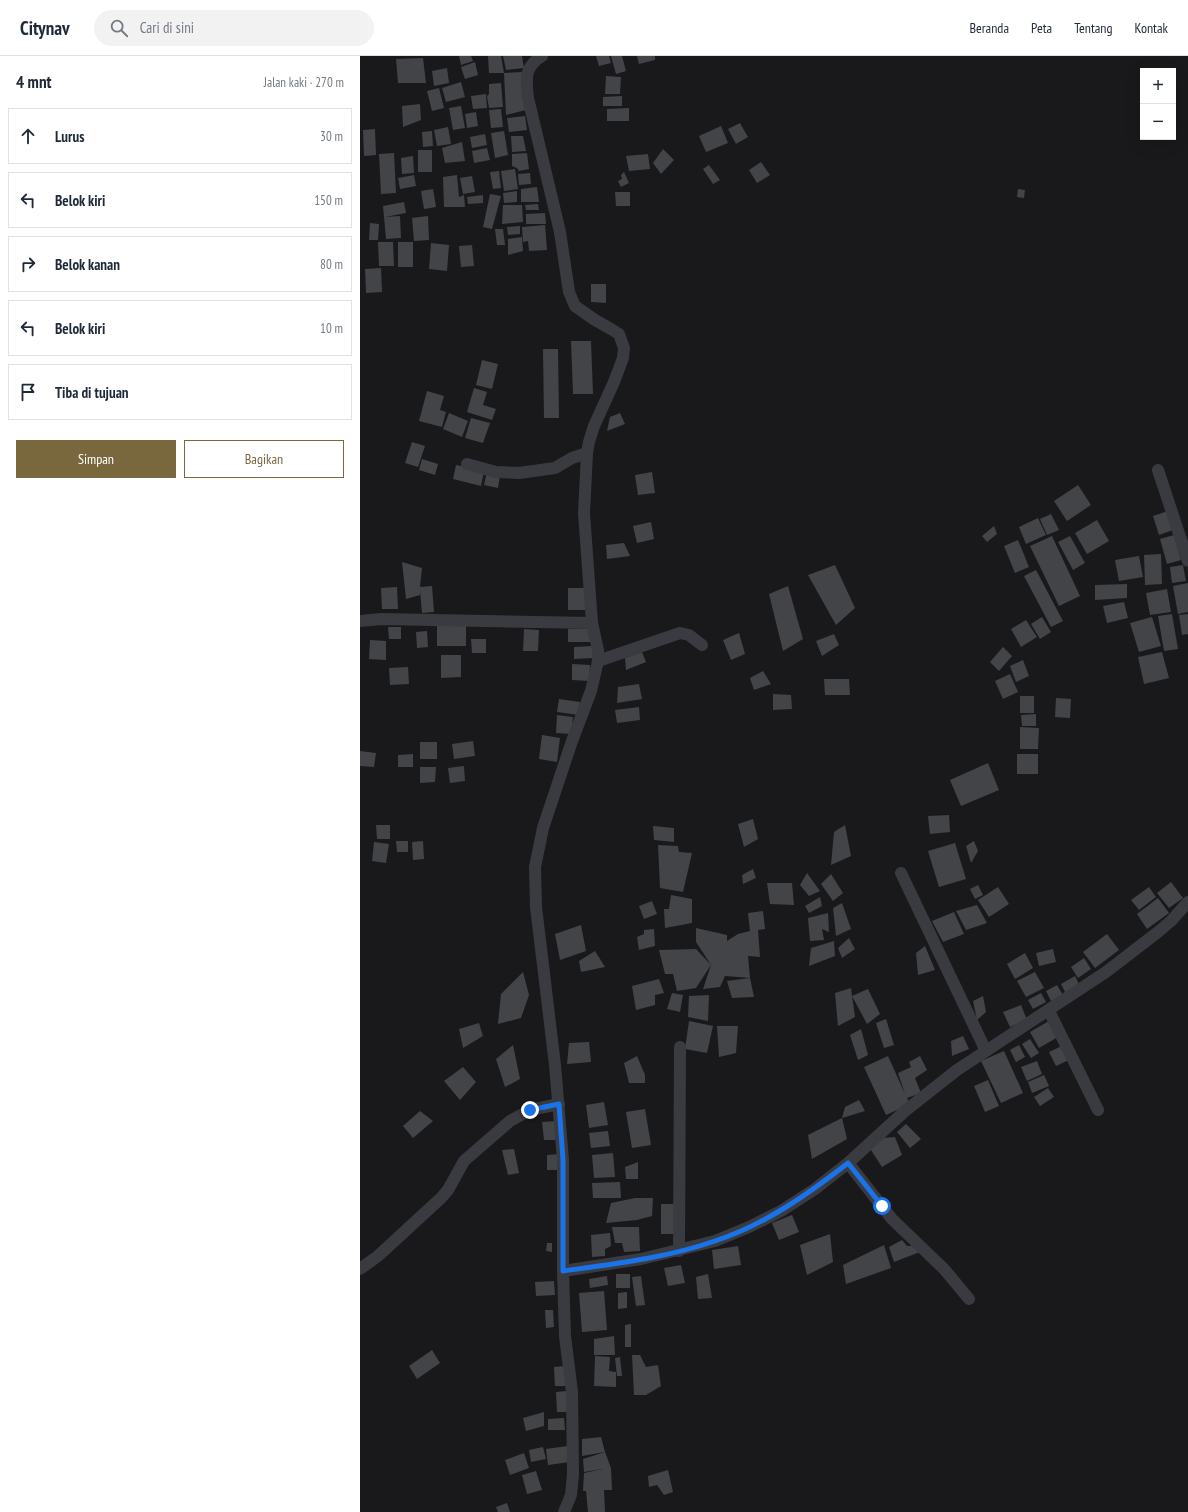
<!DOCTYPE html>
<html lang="id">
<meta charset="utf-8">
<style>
:root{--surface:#fff;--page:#f2f2f3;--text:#1f2937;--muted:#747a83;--line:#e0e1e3;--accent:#79683e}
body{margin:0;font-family:"PT Sans Narrow",sans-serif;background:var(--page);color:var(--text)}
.controls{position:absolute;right:12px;top:12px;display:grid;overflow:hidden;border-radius:0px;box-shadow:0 4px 16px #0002}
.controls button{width:36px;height:36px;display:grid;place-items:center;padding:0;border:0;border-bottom:1px solid var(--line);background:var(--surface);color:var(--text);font:20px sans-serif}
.stop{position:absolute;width:12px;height:12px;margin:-9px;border:3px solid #1a73e8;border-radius:50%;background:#fff}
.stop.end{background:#1a73e8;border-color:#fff;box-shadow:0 1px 4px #0008}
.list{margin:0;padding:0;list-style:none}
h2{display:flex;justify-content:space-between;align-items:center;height:52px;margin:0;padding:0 16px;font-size:17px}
h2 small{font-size:13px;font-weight:400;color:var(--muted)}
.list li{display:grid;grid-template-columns:26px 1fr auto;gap:12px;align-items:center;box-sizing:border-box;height:56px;margin:0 8px 8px;padding:0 8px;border:1px solid var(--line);border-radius:0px}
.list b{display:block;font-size:15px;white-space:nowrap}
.list em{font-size:13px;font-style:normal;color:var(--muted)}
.actions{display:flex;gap:8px;padding:12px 16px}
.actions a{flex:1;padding:9px 0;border:1px solid var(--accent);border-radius:0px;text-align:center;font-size:14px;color:var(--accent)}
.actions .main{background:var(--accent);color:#fff}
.icon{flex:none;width:22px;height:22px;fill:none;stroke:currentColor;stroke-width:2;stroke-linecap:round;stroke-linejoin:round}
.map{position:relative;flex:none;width:828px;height:1456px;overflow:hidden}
header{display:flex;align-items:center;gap:24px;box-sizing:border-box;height:56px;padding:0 20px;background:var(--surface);border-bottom:1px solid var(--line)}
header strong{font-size:19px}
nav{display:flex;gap:22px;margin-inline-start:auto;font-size:14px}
.search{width:280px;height:36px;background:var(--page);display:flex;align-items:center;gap:10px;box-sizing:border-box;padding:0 14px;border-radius:22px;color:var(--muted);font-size:15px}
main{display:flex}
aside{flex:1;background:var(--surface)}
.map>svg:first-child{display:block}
.building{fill:#434448}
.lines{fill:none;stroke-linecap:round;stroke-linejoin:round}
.street{stroke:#3a3b40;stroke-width:12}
.route{stroke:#1a73e8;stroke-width:5}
</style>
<header>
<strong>Citynav</strong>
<div class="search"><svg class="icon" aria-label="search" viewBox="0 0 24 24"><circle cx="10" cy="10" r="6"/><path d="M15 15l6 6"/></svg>Cari di sini</div>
<nav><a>Beranda</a><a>Peta</a><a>Tentang</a><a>Kontak</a></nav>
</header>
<main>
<aside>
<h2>4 mnt<small>Jalan kaki · 270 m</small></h2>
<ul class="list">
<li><svg class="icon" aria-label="ahead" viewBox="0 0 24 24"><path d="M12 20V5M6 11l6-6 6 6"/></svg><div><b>Lurus</b></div><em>30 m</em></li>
<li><svg class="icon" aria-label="left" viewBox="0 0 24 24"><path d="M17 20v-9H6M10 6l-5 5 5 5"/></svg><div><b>Belok kiri</b></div><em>150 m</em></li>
<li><svg class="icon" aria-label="right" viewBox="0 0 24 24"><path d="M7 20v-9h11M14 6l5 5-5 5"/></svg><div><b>Belok kanan</b></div><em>80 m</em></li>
<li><svg class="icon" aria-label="left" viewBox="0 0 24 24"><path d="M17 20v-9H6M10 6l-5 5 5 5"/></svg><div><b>Belok kiri</b></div><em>10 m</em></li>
<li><svg class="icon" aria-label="arrive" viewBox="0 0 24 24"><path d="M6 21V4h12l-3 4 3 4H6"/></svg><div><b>Tiba di tujuan</b></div></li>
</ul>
<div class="actions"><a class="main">Simpan</a><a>Bagikan</a></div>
</aside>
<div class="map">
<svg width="828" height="1456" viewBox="0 0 828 1456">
<rect width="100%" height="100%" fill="#19191b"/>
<!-- building -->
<g class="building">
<polygon points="99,0 111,0 113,5 101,9"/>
<polygon points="128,0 141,0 144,17 129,17"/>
<polygon points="143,0 162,0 164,12 146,14"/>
<polygon points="236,0 249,0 251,7 239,10"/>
<polygon points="251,0 262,0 266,15 256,18"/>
<polygon points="277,0 295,0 295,4 279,8"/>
<polygon points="63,2 66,27 38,27 36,3"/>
<polygon points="115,6 118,19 105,23 101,11"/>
<polygon points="87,12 89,27 74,30 72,15"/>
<polygon points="162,16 166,54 146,59 144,17"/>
<polygon points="246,20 261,21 260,38 245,38"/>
<polygon points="101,26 105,41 86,46 82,32"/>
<polygon points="141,27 143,51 129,52 127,40 129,38 129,28"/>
<polygon points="79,32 84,52 72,55 67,35"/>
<polygon points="126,38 127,52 113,53 111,40"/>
<polygon points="262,40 262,50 243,50 243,41"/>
<polygon points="60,48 61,64 43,71 42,50"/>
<polygon points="101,50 105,72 93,74 89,52"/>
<polygon points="269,52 269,65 247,65 247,53"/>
<polygon points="141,53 143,71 131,72 129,54"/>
<polygon points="116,56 118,70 107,72 105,58"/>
<polygon points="165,60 167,74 149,76 147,62"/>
<polygon points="380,67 388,81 376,88 368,73"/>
<polygon points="361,70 368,87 346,96 339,80"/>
<polygon points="88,71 91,88 77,90 74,74"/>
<polygon points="15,73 16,99 4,100 3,74"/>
<polygon points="72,75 73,90 63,91 62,76"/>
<polygon points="144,75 148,99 135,102 131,77"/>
<polygon points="125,78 127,89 112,92 110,81"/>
<polygon points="151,80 163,80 166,95 152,96"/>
<polygon points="102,86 105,105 85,107 82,92"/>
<polygon points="127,92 130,104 114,107 112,95"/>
<polygon points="303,93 314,104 301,118 293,107"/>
<rect x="58" y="94" width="14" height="22"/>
<polygon points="34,97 36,137 21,138 19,98"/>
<polygon points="167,97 169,113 159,115 157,112 152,110 152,98"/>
<polygon points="288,98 290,113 269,115 266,100"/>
<polygon points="53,100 54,117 42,118 41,102"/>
<polygon points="401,106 410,119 397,127 389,114"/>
<polygon points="349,109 360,124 353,128 343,113"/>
<polygon points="155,113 158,133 144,135 141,115"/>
<polygon points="139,115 141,132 133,133 130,116"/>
<polygon points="264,116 269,127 261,131 258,125 262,123 261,119"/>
<polygon points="170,117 171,128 159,129 158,118"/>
<polygon points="54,119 56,130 40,133 38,122"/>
<polygon points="97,119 99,141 104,139 105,151 84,151 83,121"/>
<polygon points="112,120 115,136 103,138 100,122"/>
<polygon points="177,131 179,146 161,146 161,133"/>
<polygon points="73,133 76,151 64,153 61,135"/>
<polygon points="658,133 665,134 664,142 657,141"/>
<polygon points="157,135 157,146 144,147 143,137"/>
<polygon points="255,136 270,136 270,150 256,150"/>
<polygon points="130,138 141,140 132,173 123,171"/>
<polygon points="123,139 123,147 108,148 107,141"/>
<polygon points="44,146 46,157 25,161 40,160 41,182 26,183 23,150"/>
<polygon points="178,148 179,154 166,154 165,149"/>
<polygon points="143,149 162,149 163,166 142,168"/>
<polygon points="185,157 186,168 166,168 166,158"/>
<polygon points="68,160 69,184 54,185 52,162"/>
<polygon points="10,167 19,168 18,184 9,184"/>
<polygon points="185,169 187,194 169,195 168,185 163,186 162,171"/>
<polygon points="160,170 160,178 148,179 147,171"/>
<polygon points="135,173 143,173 145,189 137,189"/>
<polygon points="162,181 163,195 148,199 148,183"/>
<polygon points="18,186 33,186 34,210 19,210"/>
<rect x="38" y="186" width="15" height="25"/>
<polygon points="71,187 89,189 87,215 69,213"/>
<polygon points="112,189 114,210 101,211 99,190"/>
<polygon points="21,212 22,236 6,237 5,213"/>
<polygon points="231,228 246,228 246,247 231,246"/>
<polygon points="211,285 231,285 233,338 213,338"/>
<polygon points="183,293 198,293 199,362 184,362"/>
<polygon points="122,304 138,308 132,333 116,329"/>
<polygon points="114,332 127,336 123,349 136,353 132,364 107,356"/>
<polygon points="67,335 84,340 80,354 86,356 82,371 59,365"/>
<polygon points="89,357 108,365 102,381 83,373"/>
<polygon points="260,357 265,368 247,375 250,361"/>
<polygon points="111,362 130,367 123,387 105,382"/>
<polygon points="52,386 65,390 58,411 45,407"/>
<polygon points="62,403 78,408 75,419 59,414"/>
<polygon points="96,409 124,415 121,430 93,423"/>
<polygon points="127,416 140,419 138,432 124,429"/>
<polygon points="292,416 295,437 278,439 275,419"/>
<polygon points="718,429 731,449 707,465 694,445"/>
<polygon points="808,455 813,474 799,479 793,460"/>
<polygon points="691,458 699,474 687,479 680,463"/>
<polygon points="678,462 686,479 666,488 659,471"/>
<polygon points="737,464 749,485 727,498 715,477"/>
<polygon points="291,466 294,483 277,487 273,470"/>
<polygon points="634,470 637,478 627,486 622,480"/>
<polygon points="814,479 821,504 807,508 800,483"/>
<polygon points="692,480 720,540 699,550 670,490"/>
<polygon points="710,480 725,507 713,514 698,486"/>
<polygon points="658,484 669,511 655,517 644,490"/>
<polygon points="264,487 270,500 247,503 246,489"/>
<polygon points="801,498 802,528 785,529 784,499"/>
<polygon points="779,500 783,521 759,525 755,504"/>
<polygon points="42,506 62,512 60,531 72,530 74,556 62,557 60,534 60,539 46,543"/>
<polygon points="475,509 495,552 476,569 448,519"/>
<polygon points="823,509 826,525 812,527 810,511"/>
<polygon points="676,514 703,565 691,571 664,520"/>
<polygon points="828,527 828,556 818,558 813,530"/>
<polygon points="767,528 767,542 735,544 735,529"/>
<polygon points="428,530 443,583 423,595 409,538"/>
<polygon points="37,531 38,553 22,553 21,532"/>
<polygon points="208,532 226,532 225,554 208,554"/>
<polygon points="807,533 811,556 790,559 786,537"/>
<polygon points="764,546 768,562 747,567 743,550"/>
<polygon points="812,558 818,593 804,595 798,560"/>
<polygon points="828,558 828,578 822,579 819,559"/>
<polygon points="682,561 691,576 680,583 671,568"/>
<polygon points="792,561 801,590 779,596 770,567"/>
<polygon points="666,564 677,581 661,591 651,573"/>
<rect x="77" y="570" width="29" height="20"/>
<polygon points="28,571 41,571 41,583 29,583"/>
<polygon points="164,573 179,574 178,595 163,595"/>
<rect x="208" y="573" width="24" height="13"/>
<polygon points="67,575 68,591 57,592 56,576"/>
<polygon points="379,577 385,598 371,604 363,584"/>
<polygon points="474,578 479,589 462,600 456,585"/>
<polygon points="111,583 126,583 126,597 112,597"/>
<polygon points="10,584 26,585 26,604 9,603"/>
<polygon points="234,590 234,602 214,603 214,591"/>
<polygon points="643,591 652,600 639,615 630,606"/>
<polygon points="282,596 286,606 266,614 265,602"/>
<polygon points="802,596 809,622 784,628 778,601"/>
<polygon points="81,599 101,599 101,621 81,622"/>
<polygon points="663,604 669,620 656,626 650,610"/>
<polygon points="212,608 230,609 229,625 212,624"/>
<polygon points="48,611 49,628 30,629 29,612"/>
<polygon points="403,615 411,628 394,634 390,622"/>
<polygon points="650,618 658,636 643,643 635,625"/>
<polygon points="464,623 489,623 490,639 465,639"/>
<polygon points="279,628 282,643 257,647 258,631"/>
<polygon points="413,638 431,639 432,653 413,654"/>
<rect x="660" y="640" width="14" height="17"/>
<polygon points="696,642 711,643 710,662 695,661"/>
<polygon points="199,643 220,646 219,659 197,656"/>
<polygon points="279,651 280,664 257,667 255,654"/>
<polygon points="676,658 676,670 662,670 661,659"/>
<polygon points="197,659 213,661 211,678 196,677"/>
<polygon points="660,671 679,672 678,693 660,693"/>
<polygon points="182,679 200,682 197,706 179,703"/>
<polygon points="113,685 115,700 94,703 92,688"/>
<rect x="60" y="686" width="17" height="17"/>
<polygon points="0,695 16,697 14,711 0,710"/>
<polygon points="53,698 53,711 38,711 38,699"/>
<rect x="657" y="698" width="21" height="20"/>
<polygon points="628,707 639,734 601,750 590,724"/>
<polygon points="104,710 105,725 90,727 88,712"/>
<polygon points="60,711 76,711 75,726 60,727"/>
<polygon points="589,759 590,776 570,778 568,760"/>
<polygon points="393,763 398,783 384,791 378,768"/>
<polygon points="16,769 30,769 30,783 17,783"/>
<polygon points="485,769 491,800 471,809 474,776"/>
<polygon points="293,770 314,772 314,786 294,784"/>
<polygon points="36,785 48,785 48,796 37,796"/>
<polygon points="63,785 64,803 53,804 52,786"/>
<polygon points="614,785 618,795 611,807 606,790"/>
<polygon points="14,786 29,788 26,807 12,805"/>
<polygon points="595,787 606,823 579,831 568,795"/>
<polygon points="298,789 318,790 319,796 332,797 323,836 300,832"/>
<polygon points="393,813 396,822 383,828 382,819"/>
<polygon points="447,817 460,835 449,840 440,829"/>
<polygon points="471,818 483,837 473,845 461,828"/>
<polygon points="811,826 823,842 809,852 797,837"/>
<polygon points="407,827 432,827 434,849 410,848"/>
<polygon points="618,829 623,839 615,843 610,833"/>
<polygon points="638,831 649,848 629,861 618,844"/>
<polygon points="789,831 796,841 779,854 771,844"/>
<polygon points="311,839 332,843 332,867 305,872 304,853 309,853"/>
<polygon points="460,841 462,850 449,857 445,850"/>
<polygon points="798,842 809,857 787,873 777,858"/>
<polygon points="292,845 297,858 284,863 279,850"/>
<polygon points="482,847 491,873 476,880 473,852"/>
<polygon points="617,849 627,867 606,874 596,855"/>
<polygon points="403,855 405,873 398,874 400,901 388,900 390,922 365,920 360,931 343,933 351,909 336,886 336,872 367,879 367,885 378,878 390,875 388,857"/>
<polygon points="594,856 604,878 583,886 572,865"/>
<polygon points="468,857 469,876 462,873 464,884 450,885 448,862"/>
<polygon points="221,869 226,895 200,904 195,878"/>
<polygon points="294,873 295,890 279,894 277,881 284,878 284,874"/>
<polygon points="747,878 759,894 735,912 723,896"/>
<polygon points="489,882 495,893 482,902 478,892"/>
<polygon points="474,885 475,900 449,910 451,892"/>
<polygon points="565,890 575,914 558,919 556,897"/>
<polygon points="336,893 351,909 336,932 317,935 313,918 305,918 299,894"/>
<polygon points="693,893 696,906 679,910 676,897"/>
<polygon points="235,895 245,911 221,916 219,905"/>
<polygon points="665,897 673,912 655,923 647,908"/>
<polygon points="724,902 731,913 718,922 711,911"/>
<polygon points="163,916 169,939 161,962 138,968 141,938"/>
<polygon points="675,916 684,932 666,941 657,925"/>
<polygon points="715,920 720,930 706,938 701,928"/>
<polygon points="390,922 394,941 372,942 367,925"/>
<polygon points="299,923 304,937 295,939 295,949 276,954 272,930"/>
<polygon points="697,929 703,939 691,945 686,935"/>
<polygon points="491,932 495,961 478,970 475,937"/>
<polygon points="508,933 520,958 507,968 492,940"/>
<polygon points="312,937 323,939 320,956 307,953"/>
<polygon points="681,937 686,946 673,953 668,944"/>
<polygon points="349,939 348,965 328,961 329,940"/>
<polygon points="623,940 626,956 617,964 613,945"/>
<polygon points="661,949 667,964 650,971 643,956"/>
<polygon points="526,963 534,989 524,992 516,967"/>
<polygon points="329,965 353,970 347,997 325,993"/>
<polygon points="689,965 698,981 679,992 670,976"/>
<polygon points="119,967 123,980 103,992 99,973"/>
<polygon points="357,970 378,970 376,997 359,1001"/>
<polygon points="501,973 508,999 498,1004 490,979"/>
<polygon points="603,980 609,993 592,1000 591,985"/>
<polygon points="670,983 679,997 671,1002 662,988"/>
<polygon points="229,986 231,1006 207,1008 209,987"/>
<polygon points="153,989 160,1023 145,1031 136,1003"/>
<polygon points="659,989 665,1001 656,1006 650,994"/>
<polygon points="702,990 709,1004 696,1010 689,996"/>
<polygon points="644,995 663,1037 641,1047 621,1005"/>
<polygon points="277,1000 285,1019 285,1027 269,1027 264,1007"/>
<polygon points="528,1000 545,1038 538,1017 551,1011 549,1006 560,1000 567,1014 555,1022 561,1037 547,1042 550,1048 526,1059 504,1011"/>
<polygon points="677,1005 682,1018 667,1025 661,1011"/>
<polygon points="103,1011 116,1026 100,1044 84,1025"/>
<polygon points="684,1019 689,1030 672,1037 668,1026"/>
<polygon points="628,1024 639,1050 625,1056 614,1030"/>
<polygon points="688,1032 694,1041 680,1050 674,1041"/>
<polygon points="499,1044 505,1055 482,1062 485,1051"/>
<polygon points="244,1046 248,1069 229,1072 226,1049"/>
<polygon points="285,1053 291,1089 272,1092 266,1056"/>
<polygon points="60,1055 73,1065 53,1082 43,1070"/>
<polygon points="482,1062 487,1083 452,1103 448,1079"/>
<polygon points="197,1065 198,1084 184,1084 182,1066"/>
<polygon points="546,1068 561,1083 550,1092 537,1076"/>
<polygon points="248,1075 250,1090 231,1092 229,1077"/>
<polygon points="535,1081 542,1099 522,1111 509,1091 521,1082"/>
<polygon points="154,1093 159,1117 148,1119 142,1094"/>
<polygon points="253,1097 255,1121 234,1122 232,1099"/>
<polygon points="201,1098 202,1114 187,1114 187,1099"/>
<polygon points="278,1106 278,1123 266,1123 265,1111"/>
<polygon points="260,1126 261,1142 233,1142 232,1127"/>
<polygon points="275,1142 293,1142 292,1160 277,1164 246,1167 251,1147"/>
<rect x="301" y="1148" width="15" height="30"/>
<polygon points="432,1159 439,1176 419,1184 412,1167"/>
<polygon points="252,1171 279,1171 280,1195 264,1196 262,1187 255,1187"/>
<polygon points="250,1177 251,1190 245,1193 245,1200 232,1201 231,1179"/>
<polygon points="470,1178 473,1206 447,1219 440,1189"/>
<polygon points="542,1184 547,1190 553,1190 560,1196 534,1206 529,1191"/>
<polygon points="187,1187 192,1187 192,1196 186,1195"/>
<polygon points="524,1189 531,1212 486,1228 483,1209"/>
<polygon points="378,1190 381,1209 354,1213 352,1194"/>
<polygon points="321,1209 325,1227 308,1230 304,1212"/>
<rect x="256" y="1218" width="14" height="14"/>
<polygon points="348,1218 352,1242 338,1243 336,1221"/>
<polygon points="247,1220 248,1229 230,1232 229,1223"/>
<polygon points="281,1220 285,1249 276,1250 272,1221"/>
<polygon points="194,1225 195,1239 176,1240 175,1226"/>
<polygon points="244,1235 247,1274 222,1276 219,1237"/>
<polygon points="267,1236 267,1252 258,1253 258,1237"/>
<polygon points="185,1254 193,1254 194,1271 186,1272"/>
<polygon points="271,1268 271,1291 265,1291 265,1269"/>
<polygon points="254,1280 255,1299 234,1299 234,1283"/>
<polygon points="72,1294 80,1307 57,1323 49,1310"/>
<polygon points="272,1299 280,1299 286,1311 298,1309 301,1330 286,1339 274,1339"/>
<polygon points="235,1300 250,1301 249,1315 256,1316 256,1331 234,1330"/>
<polygon points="260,1301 262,1320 257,1320 255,1302"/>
<polygon points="205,1310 205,1330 195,1330 194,1311"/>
<polygon points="207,1335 208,1356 197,1356 196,1336"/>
<polygon points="184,1356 184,1370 166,1375 163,1362"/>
<polygon points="204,1362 205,1374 188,1374 188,1363"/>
<polygon points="241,1381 245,1396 222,1400 222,1383"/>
<polygon points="208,1390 210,1406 188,1409 186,1393"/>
<polygon points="183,1391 186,1403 171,1406 169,1394"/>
<polygon points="245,1396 251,1412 252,1434 244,1434 245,1456 228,1456 226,1435 223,1435 224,1417 243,1413 224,1416 223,1403"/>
<polygon points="164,1397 169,1412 150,1419 145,1404"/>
<polygon points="308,1414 313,1436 304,1439 297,1429 289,1431 288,1420"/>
<polygon points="176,1415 182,1434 167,1438 162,1419"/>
<polygon points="147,1447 150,1456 138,1456 136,1451"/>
</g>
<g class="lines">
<!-- street -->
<g class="street">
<path d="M 182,0 C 164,11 166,23 168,42 L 200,176 L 209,236 L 215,250 L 235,264 L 251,273 L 259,278 L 264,292 L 263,302 L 254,326 L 234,370 L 229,386 L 227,397 L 224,457 L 232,567 L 238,594 L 238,605 L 231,635 L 212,685 L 183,772 L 175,811 L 176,851 L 195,1009 L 203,1104 L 203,1215 L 205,1280 L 212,1336 L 213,1418 L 211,1439 L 204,1456"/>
<polyline points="107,408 136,416 159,417 195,412 212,402 227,397"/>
<polyline points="798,414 828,505"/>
<polyline points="0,565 21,563 232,567"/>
<polyline points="238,605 320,577 329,579 342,589"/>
<polyline points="541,817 626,995"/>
<polyline points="689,955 738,1054"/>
<polyline points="488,1107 532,1163 584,1213 609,1243"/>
<polyline points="319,1195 320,991"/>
<polyline points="0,1213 18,1200 81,1142 88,1134 104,1105 150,1065 170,1054 199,1048"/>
<polyline points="203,1215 281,1203 355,1185 389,1171 421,1155 455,1133 488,1107 545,1055 597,1014 746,916 798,876 811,865 828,846"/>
</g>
</g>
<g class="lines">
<!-- route -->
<path class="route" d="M 170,1054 L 199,1048 L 203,1104 L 203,1215 C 254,1208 306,1202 355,1185 C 404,1169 447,1139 488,1107 L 522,1150"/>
</g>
</svg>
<div class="controls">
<button>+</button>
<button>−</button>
</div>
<div class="stop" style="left:522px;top:1150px"></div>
<div class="stop end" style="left:170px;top:1054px"></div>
</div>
</main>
